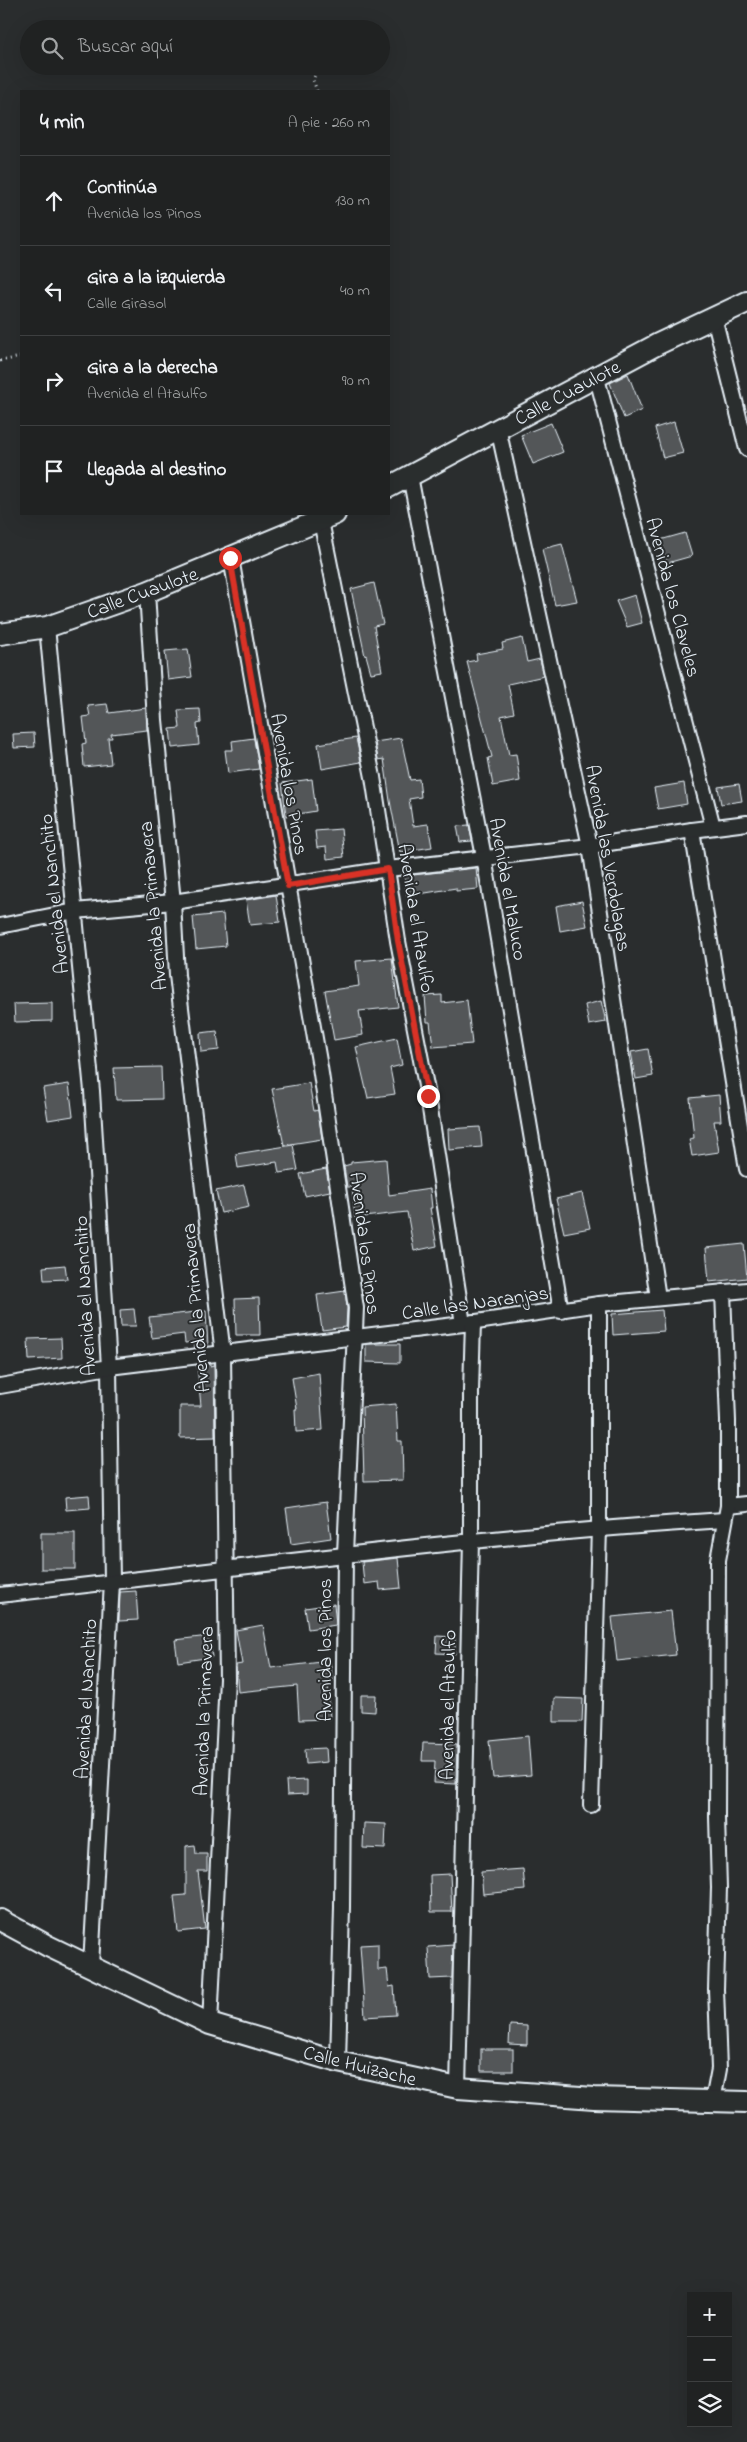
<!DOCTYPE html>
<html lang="es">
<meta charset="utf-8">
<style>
:root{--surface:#202222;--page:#2d2f2f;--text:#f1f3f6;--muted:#a2a4a5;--line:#3d3f40}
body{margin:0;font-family:"Indie Flower",sans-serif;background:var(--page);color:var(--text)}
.controls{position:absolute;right:15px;bottom:15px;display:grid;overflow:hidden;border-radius:0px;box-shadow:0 5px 20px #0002}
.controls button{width:45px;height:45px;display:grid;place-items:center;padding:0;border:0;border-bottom:1px solid var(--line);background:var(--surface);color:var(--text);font:25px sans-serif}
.stop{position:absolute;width:15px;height:15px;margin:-11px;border:4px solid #d93025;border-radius:50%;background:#fff}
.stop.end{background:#d93025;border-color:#fff;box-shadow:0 1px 5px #0008}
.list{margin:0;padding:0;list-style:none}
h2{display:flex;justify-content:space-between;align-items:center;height:65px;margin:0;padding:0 20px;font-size:21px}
h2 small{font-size:16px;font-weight:400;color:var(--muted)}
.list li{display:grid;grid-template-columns:32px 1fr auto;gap:15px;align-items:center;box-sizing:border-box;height:90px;padding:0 20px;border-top:1px solid var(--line)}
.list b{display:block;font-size:19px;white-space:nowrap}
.list p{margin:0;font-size:16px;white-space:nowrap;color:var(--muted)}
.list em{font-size:16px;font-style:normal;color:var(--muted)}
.icon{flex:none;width:28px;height:28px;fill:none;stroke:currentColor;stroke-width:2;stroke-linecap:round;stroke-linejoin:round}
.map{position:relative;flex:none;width:747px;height:2442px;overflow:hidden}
.search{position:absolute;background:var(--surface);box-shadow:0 5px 20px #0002;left:20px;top:20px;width:370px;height:55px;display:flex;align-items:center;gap:12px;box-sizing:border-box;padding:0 18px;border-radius:28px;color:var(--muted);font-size:19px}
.panel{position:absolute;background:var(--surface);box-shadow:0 5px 20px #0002;left:20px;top:90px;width:370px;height:425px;border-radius:0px}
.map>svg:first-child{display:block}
.building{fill:#535759;stroke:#e8f1f8}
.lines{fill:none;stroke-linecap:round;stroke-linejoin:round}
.street-casing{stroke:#e8f1f8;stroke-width:18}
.secondary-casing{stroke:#e8f1f8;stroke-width:24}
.path{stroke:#e8f1f8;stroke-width:3;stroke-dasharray:1 4;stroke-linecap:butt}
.street{stroke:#2a2d2e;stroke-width:14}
.secondary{stroke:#2a2d2e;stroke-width:20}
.route{stroke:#d93025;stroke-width:6}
.labels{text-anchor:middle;stroke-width:4;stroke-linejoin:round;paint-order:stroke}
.street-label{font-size:20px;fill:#e8f1f8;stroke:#2a2d2e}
</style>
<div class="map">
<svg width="747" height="2442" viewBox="0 0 747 2442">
<rect width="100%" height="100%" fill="#2a2d2e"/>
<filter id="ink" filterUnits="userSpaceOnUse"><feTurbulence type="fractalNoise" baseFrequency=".02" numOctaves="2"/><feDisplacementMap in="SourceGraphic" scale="10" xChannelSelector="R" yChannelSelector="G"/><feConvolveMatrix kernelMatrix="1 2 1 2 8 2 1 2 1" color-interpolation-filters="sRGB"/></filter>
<g filter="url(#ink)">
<!-- building -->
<g class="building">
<polygon points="628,374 642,410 624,418 610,383"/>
<polygon points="674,422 683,453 663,458 655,428"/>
<polygon points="551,423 563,452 533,464 521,435"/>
<polygon points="685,533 692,556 667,563 660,540"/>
<polygon points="562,544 577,601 555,605 542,549"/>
<polygon points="374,583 383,624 374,626 382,671 371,673 366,655 365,656 351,589"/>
<polygon points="635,595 642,623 627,627 616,601"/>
<polygon points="522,638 527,662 540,659 544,676 508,684 514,713 501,716 509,755 516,754 520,781 493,786 488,758 492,757 467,662 477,660 476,654 503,649 502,643"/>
<polygon points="188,649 192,677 168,680 165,651"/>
<polygon points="107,704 109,713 146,708 147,730 111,734 112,738 108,738 111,764 84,767 82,744 86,743 83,717 90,716 88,706"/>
<polygon points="200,709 201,723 197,724 199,745 172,748 170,729 180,728 178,710"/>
<polygon points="34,733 35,747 14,748 13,734"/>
<polygon points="254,738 259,769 228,773 225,750 233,750 232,741"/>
<polygon points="356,738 361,762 322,769 318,744"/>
<polygon points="401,738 410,780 419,779 421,797 409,799 413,826 428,824 432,847 400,852 390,801 384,759 378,760 375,742"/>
<polygon points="312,779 316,811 286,816 282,783"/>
<polygon points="684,783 687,804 658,809 654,788"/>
<polygon points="739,784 742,801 721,804 718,787"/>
<polygon points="469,825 472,841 460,842 457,826"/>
<polygon points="341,829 344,857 327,859 326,847 317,848 315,831"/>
<polygon points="476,868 478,889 456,891 456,888 407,896 404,876"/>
<polygon points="276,895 280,922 250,925 246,900"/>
<polygon points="582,901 587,926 560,931 556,906"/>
<polygon points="223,914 226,946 196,949 193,917"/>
<polygon points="392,958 398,1007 359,1011 363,1035 334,1040 325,991 359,986 356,961"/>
<polygon points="442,995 442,1003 467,1000 472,1044 433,1047 430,1022 427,1022 425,996"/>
<polygon points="601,1001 606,1022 589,1025 585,1005"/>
<polygon points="52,1003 52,1021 15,1022 14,1004"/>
<polygon points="217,1031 219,1050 201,1052 200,1033"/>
<polygon points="397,1038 402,1065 390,1068 395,1094 368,1098 356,1047"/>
<polygon points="648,1049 653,1076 636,1079 631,1052"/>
<polygon points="161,1067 162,1099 116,1100 114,1068"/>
<polygon points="309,1083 314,1111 318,1110 322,1139 284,1145 272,1089"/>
<polygon points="69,1084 73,1116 48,1120 43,1088"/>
<polygon points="719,1095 721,1121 714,1121 719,1152 692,1156 689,1139 694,1138 690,1098"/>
<polygon points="480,1127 482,1147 449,1150 448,1129"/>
<polygon points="293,1145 298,1170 279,1173 277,1162 238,1168 236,1154"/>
<polygon points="386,1159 389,1195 430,1189 432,1208 430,1208 437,1246 414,1251 407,1212 355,1218 352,1187 347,1187 344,1166 351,1164 351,1162"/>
<polygon points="326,1169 330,1191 305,1196 300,1174"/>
<polygon points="244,1185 249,1207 221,1213 216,1191"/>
<polygon points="582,1193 590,1228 564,1233 556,1199"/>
<polygon points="744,1244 747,1278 709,1282 706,1248"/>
<polygon points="65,1265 67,1279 44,1280 43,1267"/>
<polygon points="345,1291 347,1308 346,1327 322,1330 317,1295"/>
<polygon points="259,1298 260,1335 236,1335 235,1299"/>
<polygon points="134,1309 136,1326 121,1326 120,1310"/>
<polygon points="662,1310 664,1331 613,1335 612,1314"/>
<polygon points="206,1311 208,1346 195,1348 194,1342 185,1343 184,1334 152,1338 149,1317"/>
<polygon points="61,1338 62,1358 29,1360 28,1339"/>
<polygon points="368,1344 400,1344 400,1363 366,1362 366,1345"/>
<polygon points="210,1364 210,1366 214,1365 215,1437 180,1438 180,1406 201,1406 197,1365"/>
<polygon points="319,1373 323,1430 296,1432 295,1409 297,1409 292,1378"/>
<polygon points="396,1404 398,1441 402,1441 403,1480 364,1481 362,1407"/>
<polygon points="89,1495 90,1508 66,1510 65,1497"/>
<polygon points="326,1502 331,1538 291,1544 286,1508"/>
<rect x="41" y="1533" width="34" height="36"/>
<polygon points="398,1558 401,1588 380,1590 379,1582 364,1584 362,1562"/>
<polygon points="136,1591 138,1620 119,1621 120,1592"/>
<polygon points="334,1604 336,1625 308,1629 305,1608"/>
<polygon points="671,1611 676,1655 617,1661 612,1617"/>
<polygon points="263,1625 271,1668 330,1661 333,1681 328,1682 330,1719 299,1720 297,1686 238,1692 236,1665 242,1664 236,1630"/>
<polygon points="209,1636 212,1657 178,1662 175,1640"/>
<polygon points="437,1636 455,1637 455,1654 436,1653"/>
<polygon points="361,1695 376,1695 375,1712 361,1711"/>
<polygon points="554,1698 583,1699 582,1722 554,1722"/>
<polygon points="528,1736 531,1775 493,1778 489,1740"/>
<polygon points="423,1743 457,1744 456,1784 434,1783 435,1761 422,1761"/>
<polygon points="326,1748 327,1762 306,1764 305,1749"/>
<polygon points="307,1780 307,1794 287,1795 286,1781"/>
<polygon points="364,1823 386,1824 385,1849 363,1848"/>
<polygon points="195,1845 196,1854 207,1854 207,1871 198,1871 205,1929 178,1932 174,1896 186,1895 186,1846"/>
<polygon points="523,1869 525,1890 483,1894 481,1872"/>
<polygon points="450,1874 452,1912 431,1912 430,1875"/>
<polygon points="378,1944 378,1970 387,1969 389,1987 394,1986 396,2015 365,2017 360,1945"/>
<polygon points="453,1945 452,1978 430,1979 428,1947"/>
<polygon points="510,2025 527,2026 527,2045 509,2044"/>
<rect x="481" y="2049" width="32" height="22"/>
</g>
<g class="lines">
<defs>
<g id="street">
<polyline points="714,317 747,449"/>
<polyline points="597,378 713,827"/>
<polyline points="498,428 590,846 658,1298"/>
<polyline points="410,476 484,857 561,1311"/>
<polyline points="321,521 373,777 398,941 428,1096 463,1324"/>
<polyline points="231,558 320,1067 356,1308 345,1554 342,1907 338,2062"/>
<polyline points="147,592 155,720 173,902 177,975 223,1354 227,1679 210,2024"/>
<polyline points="47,627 92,1091 109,1367 112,1582 91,1966"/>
<polyline points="692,830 747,1169"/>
<polyline points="0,926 75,911 173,902 388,869 590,846 692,830 747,823"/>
<polyline points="0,1386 109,1367 463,1324 599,1304 747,1290"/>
<polyline points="728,1506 747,1504"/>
<path d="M 0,1595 C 241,1568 482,1535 724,1520"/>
<polyline points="591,1805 599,1528 599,1304"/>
<polyline points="458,2088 471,1541 471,1391 473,1322"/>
<polyline points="713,2101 719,2069 716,1989 719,1888 717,1817 718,1560 728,1506 728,1421 723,1292"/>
</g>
<g id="secondary">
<polyline points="389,487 658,344 747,302"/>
<polyline points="0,634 47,627 147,592 335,514"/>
<polyline points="0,1920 48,1946 210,2024 338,2062 458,2088 594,2098 747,2102"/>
</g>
</defs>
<!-- street casing -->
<use href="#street" class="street-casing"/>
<!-- secondary casing -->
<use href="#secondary" class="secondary-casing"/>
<!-- path -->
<g class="path">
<polyline points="317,91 313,80 319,66"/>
<polyline points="0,361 21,357"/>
</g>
<!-- street -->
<use href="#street" class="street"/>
<!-- secondary -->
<use href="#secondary" class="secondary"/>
</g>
</g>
<g class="lines" filter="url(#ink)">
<!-- route -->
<polyline class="route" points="230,558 288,886 388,869 398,941 428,1096"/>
</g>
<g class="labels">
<!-- street labels -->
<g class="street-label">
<text transform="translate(567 392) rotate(-28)" y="7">Calle Cuaulote</text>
<text transform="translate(142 592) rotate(-20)" y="7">Calle Cuaulote</text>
<text transform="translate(674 597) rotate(75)" y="7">Avenida los Claveles</text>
<text transform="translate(290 784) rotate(80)" y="7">Avenida los Pinos</text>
<text transform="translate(609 858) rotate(80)" y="7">Avenida las Verdolagas</text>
<text transform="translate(509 889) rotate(80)" y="7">Avenida el Maluco</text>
<text transform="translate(53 894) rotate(-96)" y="7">Avenida el Nanchito</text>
<text transform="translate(152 906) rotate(-95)" y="7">Avenida la Primavera</text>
<text transform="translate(417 918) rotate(81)" y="7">Avenida el Ataulfo</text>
<text transform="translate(366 1243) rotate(83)" y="7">Avenida los Pinos</text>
<text transform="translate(84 1296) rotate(-93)" y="7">Avenida el Nanchito</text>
<text transform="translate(475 1302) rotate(-8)" y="7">Calle las Naranjas</text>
<text transform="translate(195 1308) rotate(-95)" y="7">Avenida la Primavera</text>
<text transform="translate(324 1650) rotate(-90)" y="7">Avenida los Pinos</text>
<text transform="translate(85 1699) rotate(-87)" y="7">Avenida el Nanchito</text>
<text transform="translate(447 1705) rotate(-89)" y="7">Avenida el Ataulfo</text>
<text transform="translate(203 1711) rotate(-88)" y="7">Avenida la Primavera</text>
<text transform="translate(360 2065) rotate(14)" y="7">Calle Huizache</text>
</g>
</g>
</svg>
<div class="controls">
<button>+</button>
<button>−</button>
<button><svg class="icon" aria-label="layers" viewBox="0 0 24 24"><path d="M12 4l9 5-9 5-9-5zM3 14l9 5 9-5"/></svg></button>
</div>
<div class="stop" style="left:230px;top:558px"></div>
<div class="stop end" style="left:428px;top:1096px"></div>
<div class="search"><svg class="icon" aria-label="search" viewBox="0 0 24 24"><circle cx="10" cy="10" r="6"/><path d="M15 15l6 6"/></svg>Buscar aquí</div>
<section class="panel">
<h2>4 min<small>A pie · 260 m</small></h2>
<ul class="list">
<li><svg class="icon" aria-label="ahead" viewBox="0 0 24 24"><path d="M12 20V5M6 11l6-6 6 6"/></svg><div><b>Continúa</b><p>Avenida los Pinos</p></div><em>130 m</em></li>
<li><svg class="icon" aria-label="left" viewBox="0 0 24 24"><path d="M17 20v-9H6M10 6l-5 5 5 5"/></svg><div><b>Gira a la izquierda</b><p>Calle Girasol</p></div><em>40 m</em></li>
<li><svg class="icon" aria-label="right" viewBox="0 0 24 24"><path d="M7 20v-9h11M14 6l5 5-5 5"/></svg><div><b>Gira a la derecha</b><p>Avenida el Ataulfo</p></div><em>90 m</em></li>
<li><svg class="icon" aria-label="arrive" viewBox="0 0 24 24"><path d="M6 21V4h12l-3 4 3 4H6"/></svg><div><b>Llegada al destino</b></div></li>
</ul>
</section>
</div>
